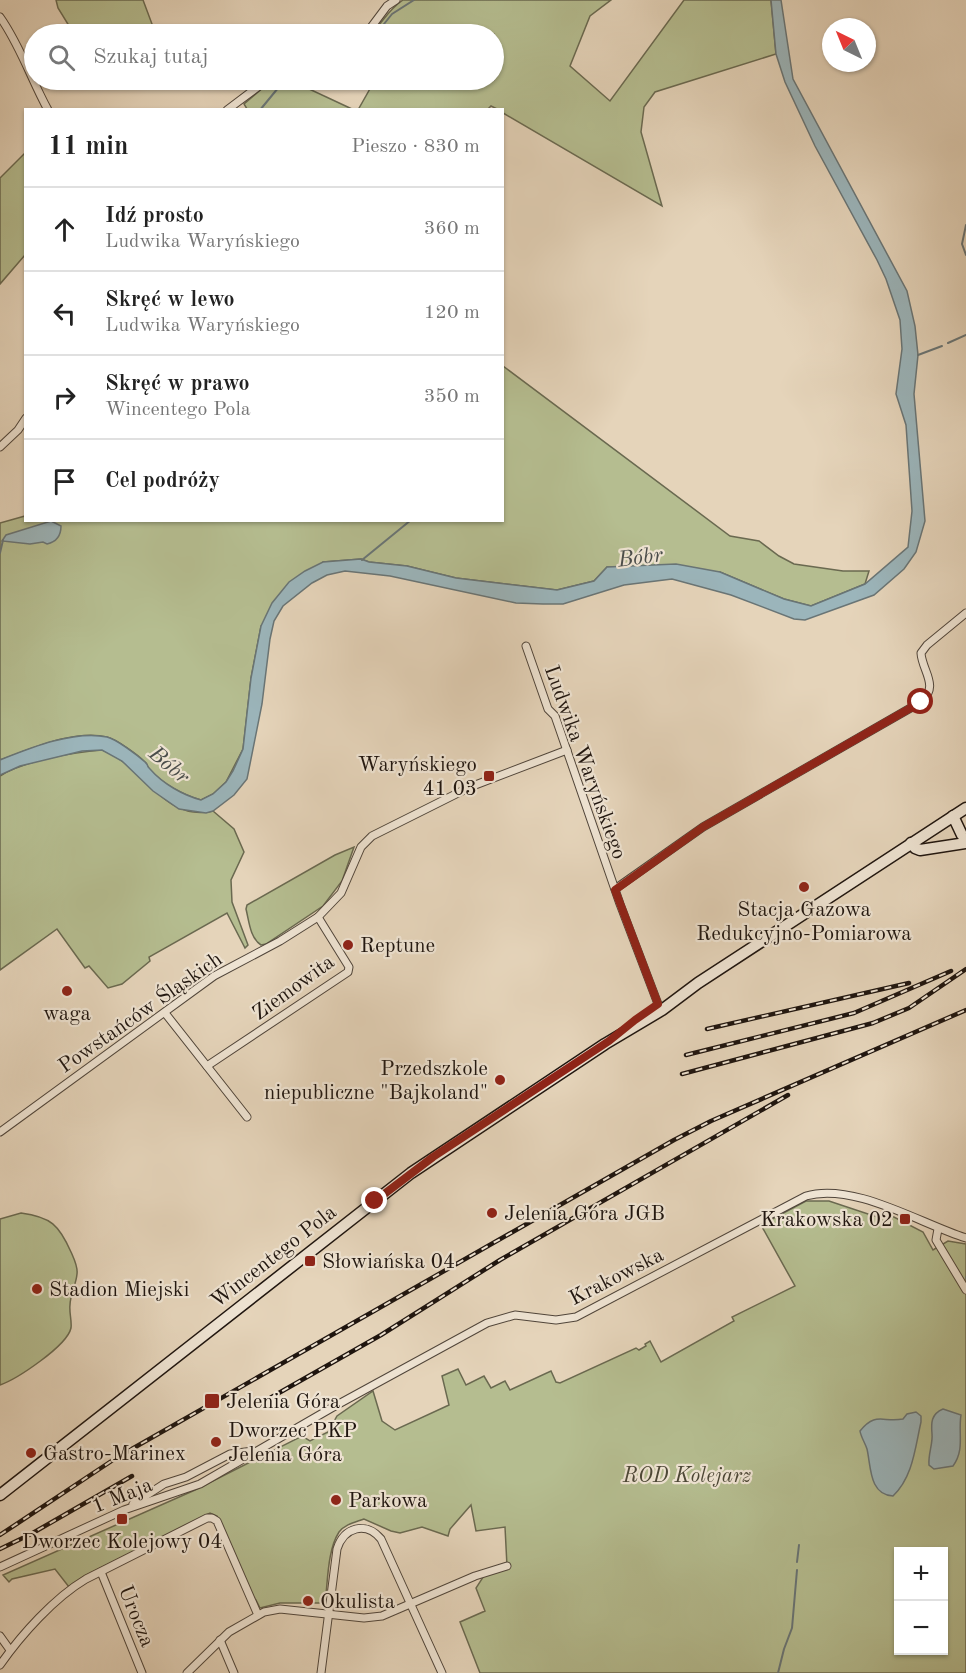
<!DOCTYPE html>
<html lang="pl">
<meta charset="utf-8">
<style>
:root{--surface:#fff;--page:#f2f2f2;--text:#222;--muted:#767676;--line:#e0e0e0}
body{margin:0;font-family:"Old Standard TT",serif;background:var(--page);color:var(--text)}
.controls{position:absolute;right:18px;bottom:18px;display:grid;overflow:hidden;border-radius:0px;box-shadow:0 2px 4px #0004}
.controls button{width:54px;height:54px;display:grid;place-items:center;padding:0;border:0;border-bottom:2px solid var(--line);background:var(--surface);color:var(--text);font:30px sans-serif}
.compass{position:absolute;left:822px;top:18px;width:54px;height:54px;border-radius:50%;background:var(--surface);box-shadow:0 2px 4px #0004;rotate:317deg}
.stop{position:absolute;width:18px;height:18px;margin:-14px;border:4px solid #8f2418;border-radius:50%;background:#fff}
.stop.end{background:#8f2418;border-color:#fff;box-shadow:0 2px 6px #0008}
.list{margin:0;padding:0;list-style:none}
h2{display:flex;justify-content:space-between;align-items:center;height:78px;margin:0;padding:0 24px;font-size:26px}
h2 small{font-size:20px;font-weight:400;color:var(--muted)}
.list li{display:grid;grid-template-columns:39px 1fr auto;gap:18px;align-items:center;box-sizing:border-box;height:84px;padding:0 24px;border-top:2px solid var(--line)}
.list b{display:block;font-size:22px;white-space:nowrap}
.list p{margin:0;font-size:20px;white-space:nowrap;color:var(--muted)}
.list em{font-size:20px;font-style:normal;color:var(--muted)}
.icon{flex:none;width:33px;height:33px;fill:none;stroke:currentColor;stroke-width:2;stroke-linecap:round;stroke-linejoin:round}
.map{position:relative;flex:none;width:966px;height:1673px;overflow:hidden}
.search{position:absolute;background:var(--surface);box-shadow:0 2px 4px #0004;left:24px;top:24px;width:480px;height:66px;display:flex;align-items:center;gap:15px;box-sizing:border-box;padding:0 21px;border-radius:33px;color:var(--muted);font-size:22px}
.panel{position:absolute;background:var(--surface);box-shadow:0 2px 4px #0004;left:24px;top:108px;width:480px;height:414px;border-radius:0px}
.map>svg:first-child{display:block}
.green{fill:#b5bd90;stroke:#6a6950;stroke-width:1.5;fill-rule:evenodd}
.water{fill:#9bb5bb;stroke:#697576;stroke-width:1.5}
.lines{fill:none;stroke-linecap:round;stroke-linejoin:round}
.stream{stroke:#697576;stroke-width:2}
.street-casing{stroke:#50453a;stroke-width:9}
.secondary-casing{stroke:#1f150f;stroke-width:13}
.street{stroke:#eee3d2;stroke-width:7}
.secondary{stroke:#eee3d2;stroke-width:10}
.rail-casing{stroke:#1f150f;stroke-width:4.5}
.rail{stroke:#eee3d2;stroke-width:2;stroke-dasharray:7;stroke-linecap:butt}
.route{stroke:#8f2418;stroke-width:8}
.poi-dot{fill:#8f2418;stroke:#eee3d2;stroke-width:2}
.labels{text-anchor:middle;stroke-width:4.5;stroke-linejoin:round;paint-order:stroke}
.street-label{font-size:21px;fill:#1f150f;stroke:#eee3d2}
.poi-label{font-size:21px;fill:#1f150f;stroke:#eee3d2;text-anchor:start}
.park-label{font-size:21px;font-style:italic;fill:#4c4736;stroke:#eee3d2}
.water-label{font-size:22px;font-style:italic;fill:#4a4d4b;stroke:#eee3d2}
</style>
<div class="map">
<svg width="966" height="1673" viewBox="0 0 966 1673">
<rect width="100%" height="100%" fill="#e5d4ba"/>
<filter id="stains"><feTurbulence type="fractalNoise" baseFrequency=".00333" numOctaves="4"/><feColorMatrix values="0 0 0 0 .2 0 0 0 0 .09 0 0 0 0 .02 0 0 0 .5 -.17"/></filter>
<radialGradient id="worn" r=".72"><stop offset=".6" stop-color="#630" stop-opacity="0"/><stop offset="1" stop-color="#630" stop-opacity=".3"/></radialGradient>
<!-- green -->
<g class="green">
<polygon points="56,0 143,0 152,24 142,34 74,34 58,8"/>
<path d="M 403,0 L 611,0 L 590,16 L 570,66 L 610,101 L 684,0 L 771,0 L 776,54 L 655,92 L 644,107 L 641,132 L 662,206 L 503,113 L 502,110 L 497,109 L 491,106 L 487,110 L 358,110 L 375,80 L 494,80 L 494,34 L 371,34 C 383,22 388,10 403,0 Z"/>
<polygon points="272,80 290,80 352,109 247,109 244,104"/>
<polygon points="25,153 25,255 0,284 0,178"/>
<path d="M 503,366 L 730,536 L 759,541 L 779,556 L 794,564 L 843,571 L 869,571 L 865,584 L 811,606 L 784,599 L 720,572 L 607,567 L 594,581 L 557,590 L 456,578 L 407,566 L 369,562 L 361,559 L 323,562 L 261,626 L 251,678 L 243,749 L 226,782 L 213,794 L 201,800 C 183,795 163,784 150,770 C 145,764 150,767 145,762 C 138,755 116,739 107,737 C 74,729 31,749 0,760 L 0,523 L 25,516 L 26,520 L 502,520 Z"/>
<path d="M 102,750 C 143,764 163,823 213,811 L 234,829 L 244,852 L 231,880 L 232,902 L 248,945 L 245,948 L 227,913 L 149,957 L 150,961 L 122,984 L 108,988 L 89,966 L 85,968 L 57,929 L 0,970 L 0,776 C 23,761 74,752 102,750 Z"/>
<path d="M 354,847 L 342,881 L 323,906 L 266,944 L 261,945 C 250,938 249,921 246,909 L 247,905 L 335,855 Z"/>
<path d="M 806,1201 L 829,1201 L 880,1218 L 892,1216 L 923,1232 L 933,1250 L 948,1241 L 966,1244 L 966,1673 L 480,1673 L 460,1622 L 485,1611 L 476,1588 L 485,1574 L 507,1566 L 505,1527 L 476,1531 L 471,1505 L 450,1529 L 448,1536 L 422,1527 L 400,1533 L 391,1531 L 364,1519 C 356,1522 345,1524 339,1532 C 327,1551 328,1582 325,1603 L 280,1603 L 260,1608 L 256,1600 L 252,1601 L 217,1516 L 210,1513 L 83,1577 L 69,1587 L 55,1569 L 12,1579 L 9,1582 L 3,1575 L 195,1490 L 302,1436 L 310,1441 L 328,1432 L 337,1416 L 373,1391 L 382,1421 L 395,1430 L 449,1405 L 442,1376 L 458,1369 L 466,1385 L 484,1376 L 491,1388 L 505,1381 L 510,1390 L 551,1371 L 556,1382 L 560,1383 L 636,1348 L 639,1350 L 646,1346 L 645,1344 L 650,1341 L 661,1362 L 734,1321 L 732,1317 L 795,1286 L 761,1225 ZM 898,1552 L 944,1552 L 944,1650 L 898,1650 Z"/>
<path d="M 21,1213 C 51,1217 59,1225 71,1252 C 74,1259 78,1266 77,1274 C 76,1285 70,1295 70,1305 C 69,1312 72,1321 71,1328 C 67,1346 17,1379 0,1385 L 0,1219 Z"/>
</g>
<!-- water -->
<g class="water">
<path d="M 771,0 L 781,0 L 793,79 L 907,291 L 915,326 L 918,355 L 914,394 L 925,521 L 916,552 L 904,569 L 874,595 L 805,620 L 794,619 L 731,595 L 672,579 L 624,585 L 563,604 L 543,604 L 516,603 L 390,576 L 345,571 L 327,575 L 312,583 L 283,606 L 274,621 L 270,639 L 262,704 L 247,779 L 234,795 L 213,811 L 206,813 L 179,809 L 153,791 L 122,761 L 102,750 L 82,751 L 20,766 L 0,775 L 0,760 C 30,748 74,730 107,737 C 116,739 137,755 145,762 C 150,767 145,764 150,769 C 163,784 183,795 201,800 L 213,794 L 226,782 L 233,771 L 243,749 L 251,678 L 261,626 L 272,603 L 289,582 L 305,571 L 323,562 L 361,559 L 369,562 L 407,566 L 456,578 L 557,590 L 594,581 L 607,567 L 676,564 L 720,572 L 784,599 L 811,606 L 865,584 L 908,547 L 912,511 L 906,425 L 896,394 L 902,349 L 900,320 L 886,279 L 877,260 L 815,146 L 785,82 L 776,54 Z"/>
<path d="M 51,521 L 61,526 C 61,537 56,542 47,544 L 43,542 L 30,544 L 2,541 L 6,535 Z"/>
<path d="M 943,1409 L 961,1415 C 958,1433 965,1450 953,1466 L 934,1469 L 929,1465 C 928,1454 933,1444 932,1434 C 931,1423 931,1414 943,1409 Z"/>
<path d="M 916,1412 L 921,1416 L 921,1422 C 915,1448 913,1477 893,1496 C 869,1495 871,1466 867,1449 C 865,1443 861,1437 860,1431 C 876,1411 883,1423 903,1419 L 907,1414 Z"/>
</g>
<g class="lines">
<!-- stream -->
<g class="stream">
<polyline points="376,34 392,14 414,0"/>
<polyline points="260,110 283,82 342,86 351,83 353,80"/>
<polyline points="966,225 962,244 966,255"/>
<polyline points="948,343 966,335"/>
<polyline points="918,355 942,346"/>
<polyline points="0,553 3,540"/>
<polyline points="362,560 411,520"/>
<polyline points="966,1278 966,1277"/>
<polyline points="797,1562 799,1545"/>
<polyline points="778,1673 784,1649 792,1628 797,1570"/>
</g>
<defs>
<g id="street">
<path d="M 0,17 C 20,45 31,79 48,110"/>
<polyline points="366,34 387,6 396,0"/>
<polyline points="227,110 267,80"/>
<polyline points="0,447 18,430 26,418"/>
<polyline points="526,646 548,709 555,716 620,904 658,1004 656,1014"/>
<path d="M 615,889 L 703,827 L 921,702 C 940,686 922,671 921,653 L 927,645 L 966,613"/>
<polyline points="165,1013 247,1117"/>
<polyline points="207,1066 348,972 349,967 318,917"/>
<polyline points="0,1132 214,976 280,941 318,917 341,893 361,847 372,836 470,787 567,750"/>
<polyline points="938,1229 936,1240 966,1290"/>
<polyline points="133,1504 164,1484 186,1477 230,1454 253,1451"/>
<path d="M 0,1567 L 124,1510 L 200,1484 L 335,1406 L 487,1323 L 515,1315 L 556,1320 L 576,1317 L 806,1196 C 854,1182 921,1224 966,1238"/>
<polyline points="101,1572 142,1673"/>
<polyline points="0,1636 10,1650"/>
<polyline points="220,1640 234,1673"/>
<path d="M 0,1665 C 21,1635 54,1598 86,1579 L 207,1518 L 212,1518 L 217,1521 L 258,1615"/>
<polyline points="187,1673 229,1632 264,1612 280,1609 364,1618 382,1616 475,1576 507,1566"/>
<path d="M 321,1673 L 337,1549 C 344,1527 366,1521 381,1539 L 442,1673"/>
</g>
<g id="secondary">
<polyline points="953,816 962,835 966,840"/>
<polyline points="911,843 915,848 920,850 966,843"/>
<polyline points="0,1495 411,1173 605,1044 662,1010 698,983 966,808"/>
</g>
</defs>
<!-- street casing -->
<use href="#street" class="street-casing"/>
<!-- secondary casing -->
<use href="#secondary" class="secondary-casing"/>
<!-- street -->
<use href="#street" class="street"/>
<!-- secondary -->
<use href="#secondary" class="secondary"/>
<defs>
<g id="rail">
<polyline points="707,1029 909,983"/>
<polyline points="686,1055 854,1013 951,971"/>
<polyline points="682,1074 873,1023 909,1008 966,969"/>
<polyline points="270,1398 381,1335 500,1260 788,1095"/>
<polyline points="0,1535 116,1458 674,1140 711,1121 966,1010"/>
<polyline points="0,1549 31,1534 132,1476"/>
</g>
</defs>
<!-- rail casing -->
<use href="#rail" class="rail-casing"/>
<!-- rail -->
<use href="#rail" class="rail"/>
</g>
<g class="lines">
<!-- route -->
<polyline class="route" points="375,1201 433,1157 609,1041 635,1020 658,1004 615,890 703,827 921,702"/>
</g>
<!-- markers -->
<g class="poi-dot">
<rect x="483" y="770" width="12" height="12" rx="3"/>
<circle cx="804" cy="887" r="6"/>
<circle cx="348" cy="945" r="6"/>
<circle cx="67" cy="991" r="6"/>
<circle cx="500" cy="1080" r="6"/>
<circle cx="492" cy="1213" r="6"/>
<rect x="899" y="1213" width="12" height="12" rx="3"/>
<rect x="304" y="1255" width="12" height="12" rx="3"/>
<circle cx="37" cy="1289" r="6"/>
<rect x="204" y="1393" width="16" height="16" rx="3"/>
<circle cx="216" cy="1442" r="6"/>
<circle cx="31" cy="1453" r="6"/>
<circle cx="336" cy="1500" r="6"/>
<rect x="116" y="1513" width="12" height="12" rx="3"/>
<circle cx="308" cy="1601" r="6"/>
</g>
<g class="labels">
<!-- street labels -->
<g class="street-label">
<text transform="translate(586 762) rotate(70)" y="7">Ludwika Waryńskiego</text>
<text transform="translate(293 987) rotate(-36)" y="7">Ziemowita</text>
<text transform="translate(140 1012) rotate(-35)" y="7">Powstańców Śląskich</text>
<text transform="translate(273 1256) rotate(-38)" y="7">Wincentego Pola</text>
<text transform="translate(616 1276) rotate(-27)" y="7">Krakowska</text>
<text transform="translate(122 1495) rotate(-22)" y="7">1 Maja</text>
<text transform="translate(137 1616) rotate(68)" y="7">Urocza</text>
</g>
<!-- poi labels -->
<g class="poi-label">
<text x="477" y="771" text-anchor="end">Waryńskiego<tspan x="477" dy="24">41 03</tspan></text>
<text x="804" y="916" text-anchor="middle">Stacja Gazowa<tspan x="804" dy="24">Redukcyjno-Pomiarowa</tspan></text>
<text x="360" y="952">Reptune</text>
<text x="67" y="1020" text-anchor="middle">waga</text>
<text x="488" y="1075" text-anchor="end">Przedszkole<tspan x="488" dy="24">niepubliczne "Bajkoland"</tspan></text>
<text x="504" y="1220">Jelenia Góra JGB</text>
<text x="893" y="1226" text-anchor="end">Krakowska 02</text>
<text x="322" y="1268">Słowiańska 04</text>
<text x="49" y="1296">Stadion Miejski</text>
<text x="226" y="1408">Jelenia Góra</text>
<text x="228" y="1437">Dworzec PKP<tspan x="228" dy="24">Jelenia Góra</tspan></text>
<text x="43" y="1460">Gastro-Marinex</text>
<text x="348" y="1507">Parkowa</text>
<text x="122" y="1548" text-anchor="middle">Dworzec Kolejowy 04</text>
<text x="320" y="1608">Okulista</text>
</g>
<!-- park labels -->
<g class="park-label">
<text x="687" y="1482">ROD Kolejarz</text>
</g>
<!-- water labels -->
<g class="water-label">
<text transform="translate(640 556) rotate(-7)" y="8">Bóbr</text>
<text transform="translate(170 764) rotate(40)" y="8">Bóbr</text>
</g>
</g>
<rect width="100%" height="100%" filter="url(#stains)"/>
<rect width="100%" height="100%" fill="url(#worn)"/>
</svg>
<div class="controls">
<button>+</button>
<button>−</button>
</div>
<svg class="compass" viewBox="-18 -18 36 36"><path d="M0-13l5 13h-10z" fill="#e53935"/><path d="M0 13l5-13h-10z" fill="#767676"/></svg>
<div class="stop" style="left:921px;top:702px"></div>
<div class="stop end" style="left:375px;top:1201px"></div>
<div class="search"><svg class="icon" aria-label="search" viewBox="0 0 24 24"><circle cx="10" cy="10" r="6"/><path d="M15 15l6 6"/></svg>Szukaj tutaj</div>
<section class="panel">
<h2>11 min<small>Pieszo · 830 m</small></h2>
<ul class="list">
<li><svg class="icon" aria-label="ahead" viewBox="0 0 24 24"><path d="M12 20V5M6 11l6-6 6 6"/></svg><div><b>Idź prosto</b><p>Ludwika Waryńskiego</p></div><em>360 m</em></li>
<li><svg class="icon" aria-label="left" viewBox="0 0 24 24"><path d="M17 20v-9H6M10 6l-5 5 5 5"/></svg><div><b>Skręć w lewo</b><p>Ludwika Waryńskiego</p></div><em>120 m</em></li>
<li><svg class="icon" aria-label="right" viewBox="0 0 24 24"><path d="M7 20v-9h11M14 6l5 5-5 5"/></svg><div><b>Skręć w prawo</b><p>Wincentego Pola</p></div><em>350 m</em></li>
<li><svg class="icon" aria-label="arrive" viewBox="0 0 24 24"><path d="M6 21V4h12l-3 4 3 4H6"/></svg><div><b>Cel podróży</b></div></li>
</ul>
</section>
</div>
